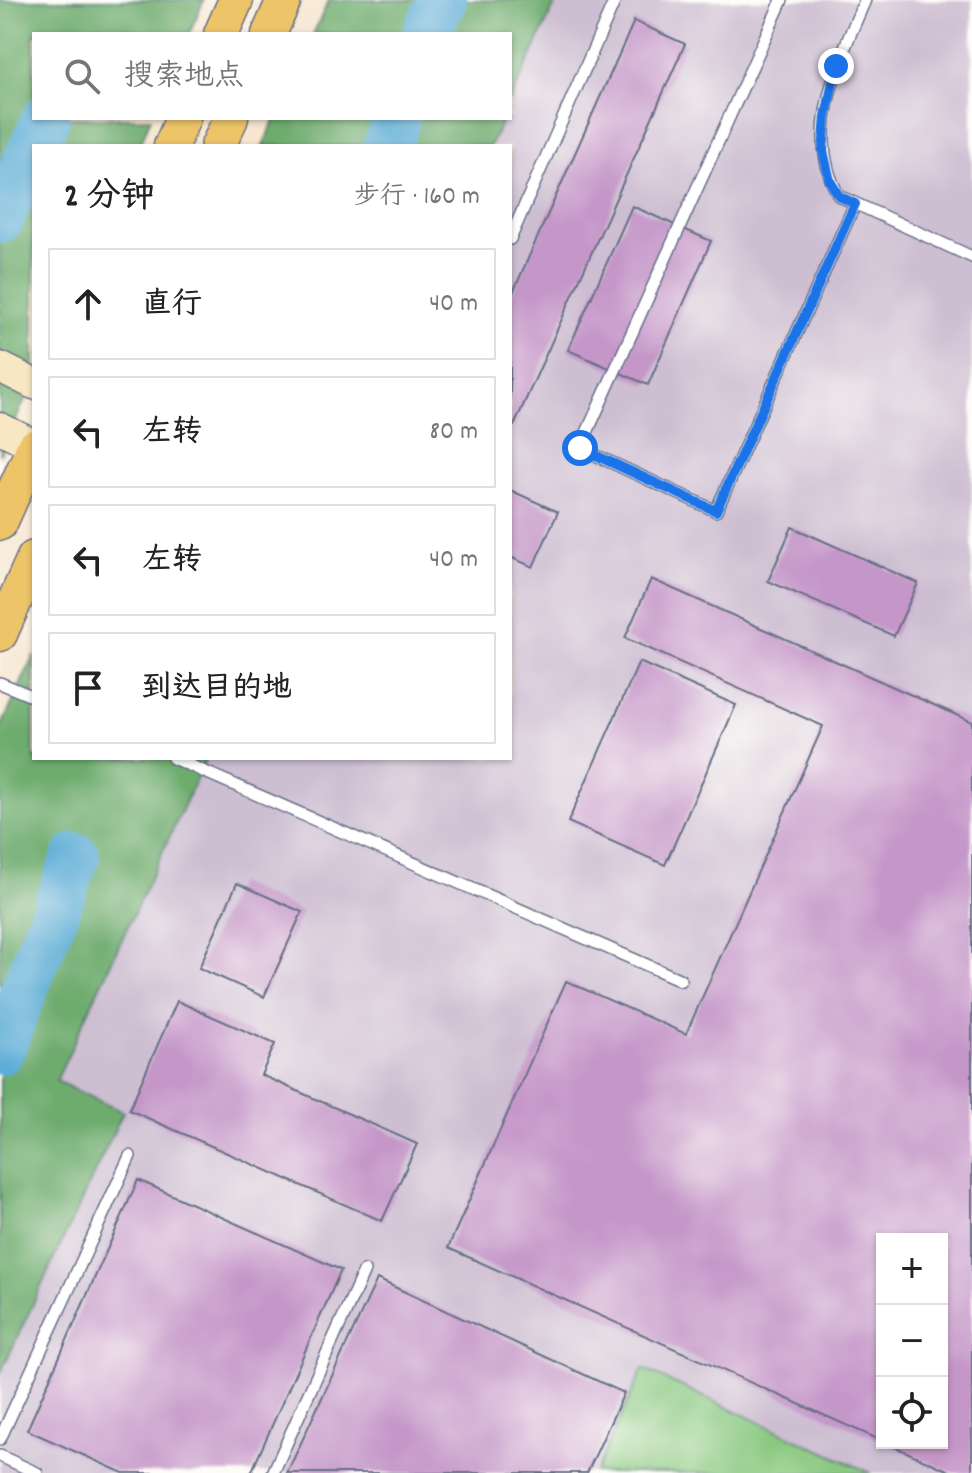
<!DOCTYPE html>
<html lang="zh">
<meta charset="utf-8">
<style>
:root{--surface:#fff;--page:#f6f6f6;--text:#222;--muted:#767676;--line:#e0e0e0}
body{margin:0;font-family:Dekko,"LXGW WenKai TC",sans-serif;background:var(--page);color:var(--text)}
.controls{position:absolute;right:24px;bottom:24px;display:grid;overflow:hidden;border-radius:0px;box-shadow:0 2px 6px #0004}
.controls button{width:72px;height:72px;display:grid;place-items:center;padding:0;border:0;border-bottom:2px solid var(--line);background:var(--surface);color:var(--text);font:40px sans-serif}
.stop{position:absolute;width:24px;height:24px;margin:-18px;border:6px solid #1a73e8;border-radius:50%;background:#fff}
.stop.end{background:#1a73e8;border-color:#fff;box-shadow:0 2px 8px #0008}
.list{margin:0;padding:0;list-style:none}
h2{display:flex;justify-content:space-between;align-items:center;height:104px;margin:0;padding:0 32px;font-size:34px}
h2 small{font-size:26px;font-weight:400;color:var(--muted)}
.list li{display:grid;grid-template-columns:52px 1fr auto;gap:24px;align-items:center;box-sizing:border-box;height:112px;margin:0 16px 16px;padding:0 16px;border:2px solid var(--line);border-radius:0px}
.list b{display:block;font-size:30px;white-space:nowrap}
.list em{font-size:26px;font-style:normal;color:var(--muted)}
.icon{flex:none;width:44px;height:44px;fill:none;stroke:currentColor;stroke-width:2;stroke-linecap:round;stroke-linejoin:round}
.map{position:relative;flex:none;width:972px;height:1473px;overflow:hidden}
.search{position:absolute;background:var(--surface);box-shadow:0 2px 6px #0004;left:32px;top:32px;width:480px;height:88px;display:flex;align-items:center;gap:20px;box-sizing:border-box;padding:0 28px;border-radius:0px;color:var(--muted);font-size:30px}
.panel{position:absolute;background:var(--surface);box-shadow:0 2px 6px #0004;left:32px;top:144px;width:480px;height:616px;border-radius:0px}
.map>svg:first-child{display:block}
.industrial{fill:#cdbed2;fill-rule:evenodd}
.green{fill:#88c87f;stroke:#527c6e;stroke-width:2}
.forest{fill:#6eac6e;stroke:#446e66;stroke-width:2}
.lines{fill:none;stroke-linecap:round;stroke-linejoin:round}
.river{stroke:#5dadd7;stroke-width:48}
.building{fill:#c597c9}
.lane-casing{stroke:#686f86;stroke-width:14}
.secondary-casing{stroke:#686f86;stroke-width:33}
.primary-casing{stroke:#686f86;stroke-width:37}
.lane{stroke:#fff;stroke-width:11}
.secondary{stroke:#f8e7c3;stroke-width:30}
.primary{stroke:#eec469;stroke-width:34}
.route{stroke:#1a73e8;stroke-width:10}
</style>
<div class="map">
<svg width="972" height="1473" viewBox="0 0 972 1473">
<rect width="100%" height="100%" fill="#fdfcf7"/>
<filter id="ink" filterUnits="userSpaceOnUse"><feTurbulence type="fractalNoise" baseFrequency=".0125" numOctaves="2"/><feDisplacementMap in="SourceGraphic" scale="16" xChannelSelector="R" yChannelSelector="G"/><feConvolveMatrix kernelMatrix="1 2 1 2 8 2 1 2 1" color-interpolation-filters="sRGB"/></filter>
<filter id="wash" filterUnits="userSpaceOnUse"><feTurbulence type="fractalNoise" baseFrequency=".006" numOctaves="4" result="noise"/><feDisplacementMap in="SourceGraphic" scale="32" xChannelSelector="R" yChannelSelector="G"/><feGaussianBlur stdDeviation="1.8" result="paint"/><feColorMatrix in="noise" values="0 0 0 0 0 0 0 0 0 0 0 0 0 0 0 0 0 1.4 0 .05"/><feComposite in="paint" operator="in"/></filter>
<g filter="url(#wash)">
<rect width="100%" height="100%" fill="#f6e6d0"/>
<!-- industrial -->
<path class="industrial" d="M 557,0 L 972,0 L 972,1473 L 0,1473 L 0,1374 L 123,1113 L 55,1082 L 206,758 L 510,758 L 510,146 L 490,146 L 503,118 L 510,118 L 510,102 ZM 882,1239 L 942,1239 L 942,1443 L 882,1443 Z"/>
<!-- green -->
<polygon class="green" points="643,1369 871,1473 595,1473"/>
<!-- forest -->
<g class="forest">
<polygon points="0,0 204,0 189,34 34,34 34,118 151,118 139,146 34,146 34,380 0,455"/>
<polygon points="329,0 557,0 510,102 510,34 313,34"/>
<polygon points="275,118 503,118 490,146 263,146"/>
<polygon points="34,655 34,758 206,758 56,1081 123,1112 0,1374 0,730"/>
</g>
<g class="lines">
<!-- river -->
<g class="river">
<polyline points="427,34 432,20 443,0"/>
<polyline points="387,146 397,118"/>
<polyline points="0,219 46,118"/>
<polyline points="0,1051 76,857"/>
</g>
</g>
<g id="blocks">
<!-- building -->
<g class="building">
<polygon points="634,21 685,44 514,426 510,424 510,299"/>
<polygon points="632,206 711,241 648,385 568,350"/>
<polygon points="510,490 558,512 533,567 510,557"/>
<polygon points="792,527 918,583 894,636 768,581"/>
<polygon points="651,579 972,722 972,1473 954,1473 886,1443 942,1443 942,1239 882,1239 882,1441 448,1248 566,981 686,1034 823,726 625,638"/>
<polygon points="639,662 736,705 665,865 568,822"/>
<polygon points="237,883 302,912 264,997 199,968"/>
<polygon points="177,1001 275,1044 261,1075 417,1144 382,1221 129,1110"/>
<polygon points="138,1180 341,1270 251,1473 123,1473 27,1430"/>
<polygon points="377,1279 624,1393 587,1473 287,1473"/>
</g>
</g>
</g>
<g filter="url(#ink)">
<use href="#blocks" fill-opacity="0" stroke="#686f86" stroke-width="2"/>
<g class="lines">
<defs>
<g id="lane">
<polyline points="782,0 580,448 716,511 855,204"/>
<path d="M 865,0 C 839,60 803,134 839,196 L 972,257"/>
<polyline points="510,239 615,0"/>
<polyline points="0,683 34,697"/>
<polyline points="173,758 681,980"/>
<polyline points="0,1439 130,1156"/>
<polyline points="0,1456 37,1473"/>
<polyline points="273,1473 364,1271"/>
</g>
<g id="secondary">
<polyline points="0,367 34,384"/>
<polyline points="0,428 34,445"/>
</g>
<g id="primary">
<polyline points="221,34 236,0"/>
<polyline points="269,34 284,0"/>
<polyline points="171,146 183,118"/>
<polyline points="218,146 231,118"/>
<polyline points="0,523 34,447"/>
<polyline points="0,634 34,558"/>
</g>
</defs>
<!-- lane casing -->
<use href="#lane" class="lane-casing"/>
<!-- secondary casing -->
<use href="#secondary" class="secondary-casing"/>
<!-- primary casing -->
<use href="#primary" class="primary-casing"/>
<!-- lane -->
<use href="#lane" class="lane"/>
<!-- secondary -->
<use href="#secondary" class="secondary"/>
<!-- primary -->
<use href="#primary" class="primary"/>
</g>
</g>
<g class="lines" filter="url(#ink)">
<!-- route -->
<polyline class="route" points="580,448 716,511 855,204 839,196 830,181 823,151 826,116 836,66"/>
</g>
</svg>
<div class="controls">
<button>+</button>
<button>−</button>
<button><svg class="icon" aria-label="locate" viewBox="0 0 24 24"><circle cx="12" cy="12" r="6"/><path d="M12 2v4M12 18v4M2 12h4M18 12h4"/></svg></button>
</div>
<div class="stop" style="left:580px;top:448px"></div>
<div class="stop end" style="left:836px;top:66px"></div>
<div class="search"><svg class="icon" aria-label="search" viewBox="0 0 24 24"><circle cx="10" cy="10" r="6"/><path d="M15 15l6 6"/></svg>搜索地点</div>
<section class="panel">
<h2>2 分钟<small>步行 · 160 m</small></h2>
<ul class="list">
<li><svg class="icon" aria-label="ahead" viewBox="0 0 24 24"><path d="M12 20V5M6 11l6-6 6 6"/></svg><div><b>直行</b></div><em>40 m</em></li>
<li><svg class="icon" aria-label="left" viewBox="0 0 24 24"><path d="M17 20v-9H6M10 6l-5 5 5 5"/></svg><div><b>左转</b></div><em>80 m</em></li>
<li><svg class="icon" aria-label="left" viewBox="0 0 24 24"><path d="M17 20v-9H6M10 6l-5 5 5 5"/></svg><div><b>左转</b></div><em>40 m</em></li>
<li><svg class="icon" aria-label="arrive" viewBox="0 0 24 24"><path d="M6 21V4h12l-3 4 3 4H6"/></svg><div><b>到达目的地</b></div></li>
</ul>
</section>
</div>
